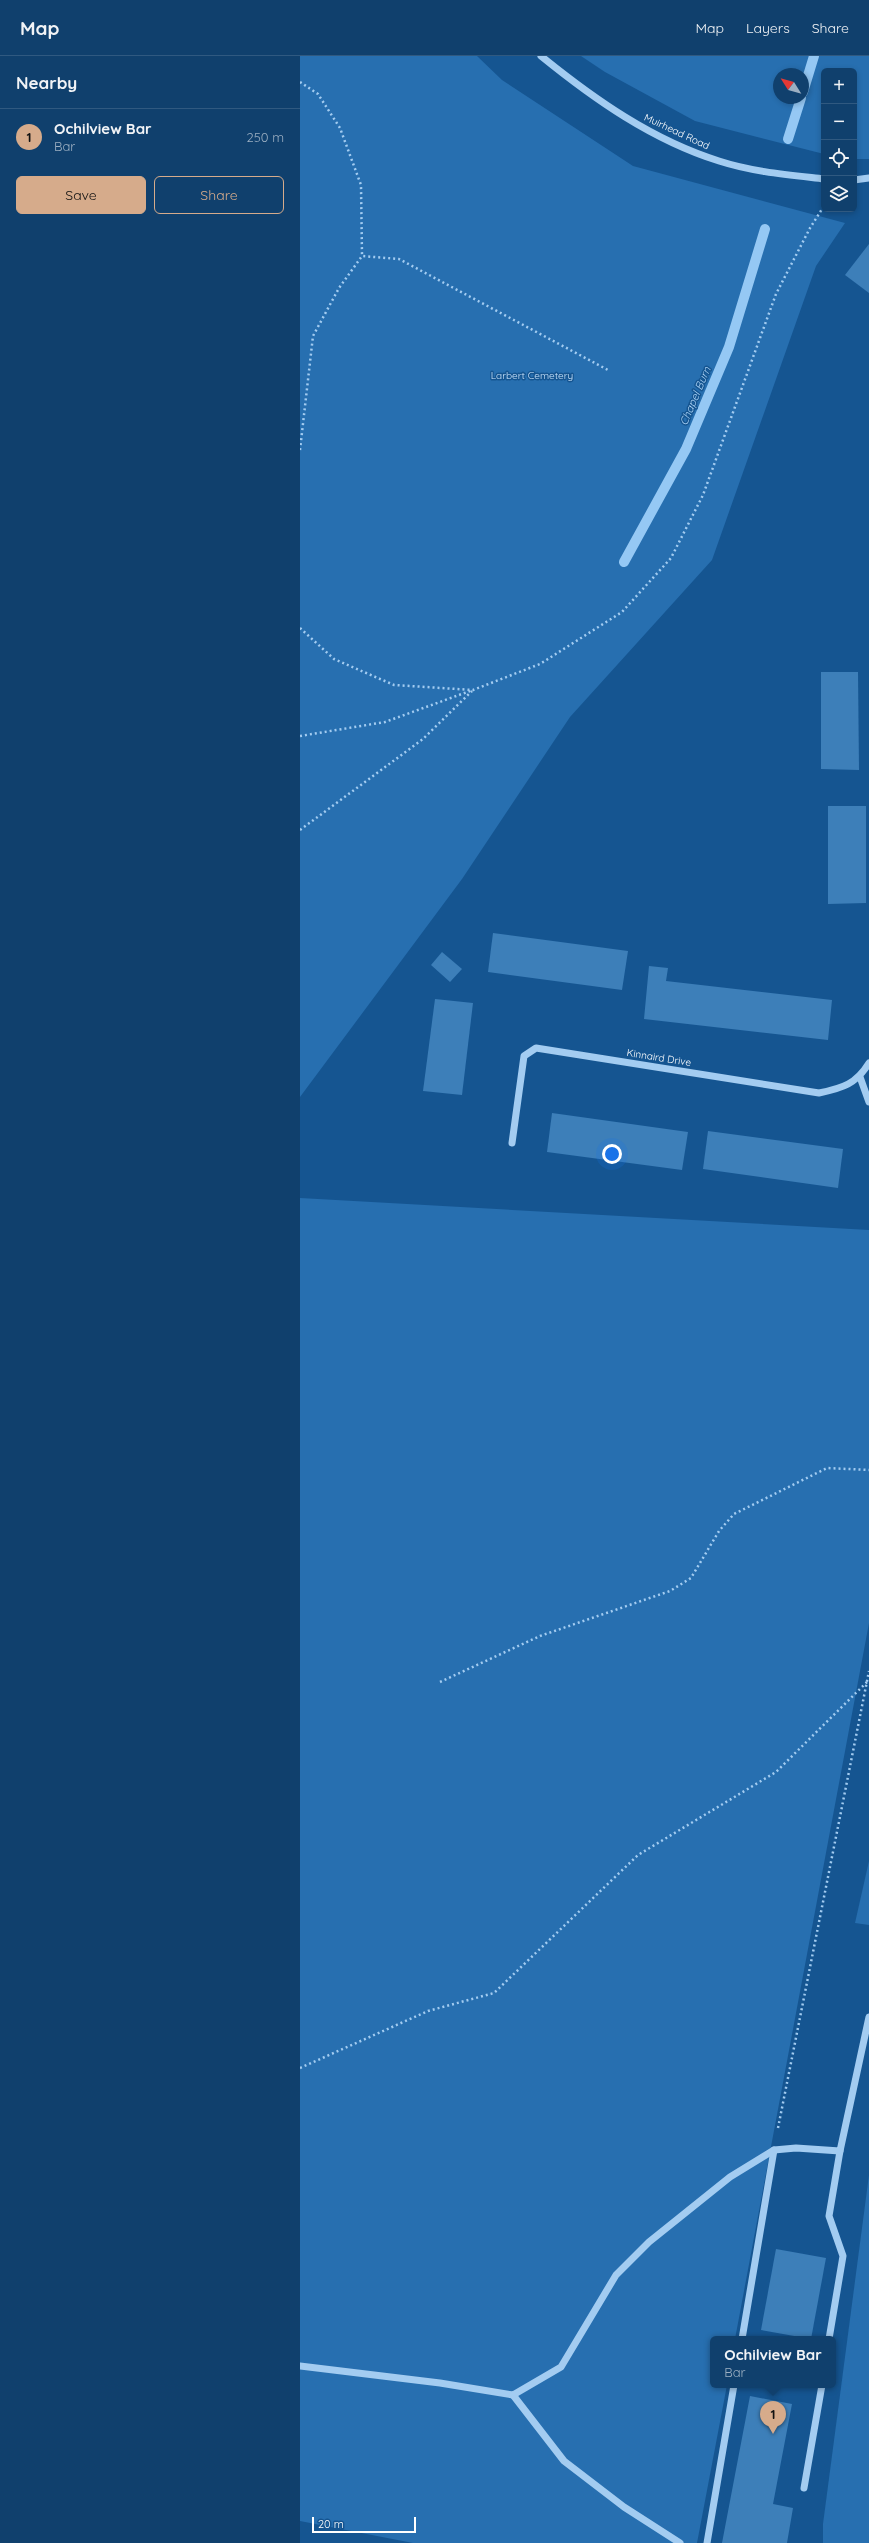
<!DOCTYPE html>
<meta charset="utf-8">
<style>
:root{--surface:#10406d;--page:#1e4b75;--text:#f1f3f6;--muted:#9cafc2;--line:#305980;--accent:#d6ab8b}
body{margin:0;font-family:Quicksand,sans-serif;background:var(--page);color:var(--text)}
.controls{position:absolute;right:12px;top:12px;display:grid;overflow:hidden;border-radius:6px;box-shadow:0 2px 6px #0003}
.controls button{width:36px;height:36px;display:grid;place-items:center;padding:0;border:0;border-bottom:1px solid var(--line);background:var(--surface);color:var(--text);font:20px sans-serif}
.compass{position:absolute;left:473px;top:12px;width:36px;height:36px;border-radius:50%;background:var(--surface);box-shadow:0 2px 6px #0003;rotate:307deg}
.scale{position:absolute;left:12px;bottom:10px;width:104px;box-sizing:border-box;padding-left:4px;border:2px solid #fff;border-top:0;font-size:11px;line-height:14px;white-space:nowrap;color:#fff;-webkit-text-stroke:3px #155591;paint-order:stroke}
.you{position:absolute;left:312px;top:1098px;width:14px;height:14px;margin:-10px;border:3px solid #fff;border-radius:50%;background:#1a73e8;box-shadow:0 0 0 6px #1a73e833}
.badge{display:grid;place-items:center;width:26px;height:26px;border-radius:50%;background:var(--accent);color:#111;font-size:13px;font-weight:700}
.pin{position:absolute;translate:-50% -33px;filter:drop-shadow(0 1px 2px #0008)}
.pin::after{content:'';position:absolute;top:21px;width:14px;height:12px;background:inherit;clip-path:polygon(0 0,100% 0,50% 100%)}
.popup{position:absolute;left:410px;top:2280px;width:126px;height:52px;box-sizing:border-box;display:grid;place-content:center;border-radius:6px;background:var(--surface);filter:drop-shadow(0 1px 3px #0005);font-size:13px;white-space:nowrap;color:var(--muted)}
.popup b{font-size:15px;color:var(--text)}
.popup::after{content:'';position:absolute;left:50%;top:100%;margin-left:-8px;border:8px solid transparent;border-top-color:var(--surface)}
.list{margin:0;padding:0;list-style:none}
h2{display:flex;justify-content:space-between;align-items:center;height:52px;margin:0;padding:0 16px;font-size:17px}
h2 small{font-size:13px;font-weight:400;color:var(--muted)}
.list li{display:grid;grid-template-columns:26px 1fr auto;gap:12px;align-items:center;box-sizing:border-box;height:56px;padding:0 16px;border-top:1px solid var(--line)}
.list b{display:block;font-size:15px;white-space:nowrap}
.list p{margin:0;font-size:13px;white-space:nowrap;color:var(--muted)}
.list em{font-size:13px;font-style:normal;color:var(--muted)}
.actions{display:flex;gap:8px;padding:12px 16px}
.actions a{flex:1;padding:9px 0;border:1px solid var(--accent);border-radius:6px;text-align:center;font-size:14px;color:var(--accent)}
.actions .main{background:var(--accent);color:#111}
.icon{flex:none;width:22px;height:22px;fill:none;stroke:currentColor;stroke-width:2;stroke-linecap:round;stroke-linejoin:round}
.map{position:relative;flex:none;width:569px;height:2487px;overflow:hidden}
header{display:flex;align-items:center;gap:24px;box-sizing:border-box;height:56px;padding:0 20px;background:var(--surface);border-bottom:1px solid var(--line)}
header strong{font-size:19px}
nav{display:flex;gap:22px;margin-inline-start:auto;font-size:14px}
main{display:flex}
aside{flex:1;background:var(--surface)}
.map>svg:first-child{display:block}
.green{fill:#276fb0;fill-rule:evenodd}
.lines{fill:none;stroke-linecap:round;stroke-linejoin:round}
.stream{stroke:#95c8f4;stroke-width:10}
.building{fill:#3d7fb9}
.path{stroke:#a3ccf1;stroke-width:2.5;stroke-dasharray:2 3;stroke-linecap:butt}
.minor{stroke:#a3ccf1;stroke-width:7}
.labels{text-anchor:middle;stroke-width:3;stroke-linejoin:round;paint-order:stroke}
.street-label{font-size:10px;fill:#fff;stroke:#155591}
.park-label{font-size:10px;fill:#cae4fc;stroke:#155591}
.water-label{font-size:11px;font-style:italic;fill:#afd6f8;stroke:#155591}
</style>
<header>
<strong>Map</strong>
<nav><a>Map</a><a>Layers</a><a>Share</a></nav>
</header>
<main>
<aside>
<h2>Nearby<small></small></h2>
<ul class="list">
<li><span class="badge">1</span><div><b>Ochilview Bar</b><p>Bar</p></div><em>250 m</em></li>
</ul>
<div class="actions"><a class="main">Save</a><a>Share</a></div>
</aside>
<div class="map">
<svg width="569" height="2487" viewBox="0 0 569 2487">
<rect width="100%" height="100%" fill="#155591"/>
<!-- green -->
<g class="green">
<polygon points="0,0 177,0 202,24 333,110 545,167 516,210 412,504 270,661 162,823 0,1041"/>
<path d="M 281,0 L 569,0 L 569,103 L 554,103 L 554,15 L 524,15 L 524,98 L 395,65 L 305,16 ZM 479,18 L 503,18 L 503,42 L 479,42 Z"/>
<polygon points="0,1142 569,1174 569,1567 435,2283 413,2283 413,2329 427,2329 397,2487 113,2487 0,2465"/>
<polygon points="569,1805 569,1869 555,1867"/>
<polygon points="569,2119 569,2487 523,2487 523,2468"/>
</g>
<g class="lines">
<!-- stream -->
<g class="stream">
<polyline points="503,36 514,0"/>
<polyline points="488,83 501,42"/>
<polyline points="324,506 386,393 429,291 465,173"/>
</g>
</g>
<!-- building -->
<g class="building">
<polygon points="569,188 569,237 545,219"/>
<polygon points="521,616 558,616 559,714 521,713"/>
<polygon points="528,750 566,750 566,847 528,848"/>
<polygon points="193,877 328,895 322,934 188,916"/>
<polygon points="142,896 162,913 150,926 131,909"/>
<polygon points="349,910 368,912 366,925 532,944 528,984 344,963"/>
<polygon points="135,943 173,947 162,1039 123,1035"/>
<polygon points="252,1057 388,1076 382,1114 247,1096"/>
<polygon points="408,1075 543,1093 538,1132 403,1113"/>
<polygon points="476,2193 526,2202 511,2283 461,2274"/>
<polygon points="450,2340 492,2348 473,2448 493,2452 487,2487 422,2487"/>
</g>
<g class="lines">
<!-- path -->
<g class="path">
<polyline points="0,26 18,38 40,72 61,129 62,200"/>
<polyline points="0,394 13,280 39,232 62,200 99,203 308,314"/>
<polyline points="0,572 34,603 94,629 173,634 240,608 322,556 371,502 403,439 476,238 510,172 524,150"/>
<polyline points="0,680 85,666 170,635"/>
<polyline points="0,774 123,683 172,635"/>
<polyline points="140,1626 240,1580 370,1535 391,1522 419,1475 434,1458 527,1412 569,1414"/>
<polyline points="0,2012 128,1955 194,1937 338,1799 476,1716 567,1626"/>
<polyline points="478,2072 569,1615"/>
</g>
<!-- minor -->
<g class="minor">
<path d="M 241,0 C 294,43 352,84 419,105 C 453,116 489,119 524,123"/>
<polyline points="554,124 569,122"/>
<polyline points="560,1021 569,1046"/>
<path d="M 212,1087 L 224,1000 L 236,992 L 519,1037 C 543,1032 556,1028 569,1007"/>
<polyline points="442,2283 474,2094"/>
<polyline points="529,2283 543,2200 529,2160 540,2095"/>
<polyline points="0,2310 140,2327 213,2339 261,2311 316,2219 349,2186 430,2121 474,2094 496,2092 540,2095 569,1961"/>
<polyline points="213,2339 264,2405 324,2451 380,2487"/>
<polyline points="504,2432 522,2329"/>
<polyline points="407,2487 434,2329"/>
</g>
</g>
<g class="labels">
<!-- street labels -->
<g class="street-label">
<text transform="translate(377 75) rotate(25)" y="4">Muirhead Road</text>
<text transform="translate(359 1001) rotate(9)" y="4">Kinnaird Drive</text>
</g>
<!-- park labels -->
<g class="park-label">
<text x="232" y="323">Larbert Cemetery</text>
</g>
<!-- water labels -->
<g class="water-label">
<text transform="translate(395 340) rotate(-67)" y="4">Chapel Burn</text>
</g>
</g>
</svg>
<div class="controls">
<button>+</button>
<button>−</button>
<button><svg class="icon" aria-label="locate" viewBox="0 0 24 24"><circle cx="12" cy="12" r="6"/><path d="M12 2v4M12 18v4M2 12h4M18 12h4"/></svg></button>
<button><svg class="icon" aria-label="layers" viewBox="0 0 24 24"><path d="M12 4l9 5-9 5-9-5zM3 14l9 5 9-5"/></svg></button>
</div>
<svg class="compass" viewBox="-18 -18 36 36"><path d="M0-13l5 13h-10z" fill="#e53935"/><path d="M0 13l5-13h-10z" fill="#9cafc2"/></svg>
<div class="scale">20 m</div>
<div class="you"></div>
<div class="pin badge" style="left:473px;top:2378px">1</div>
<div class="popup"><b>Ochilview Bar</b>Bar</div>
</div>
</main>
